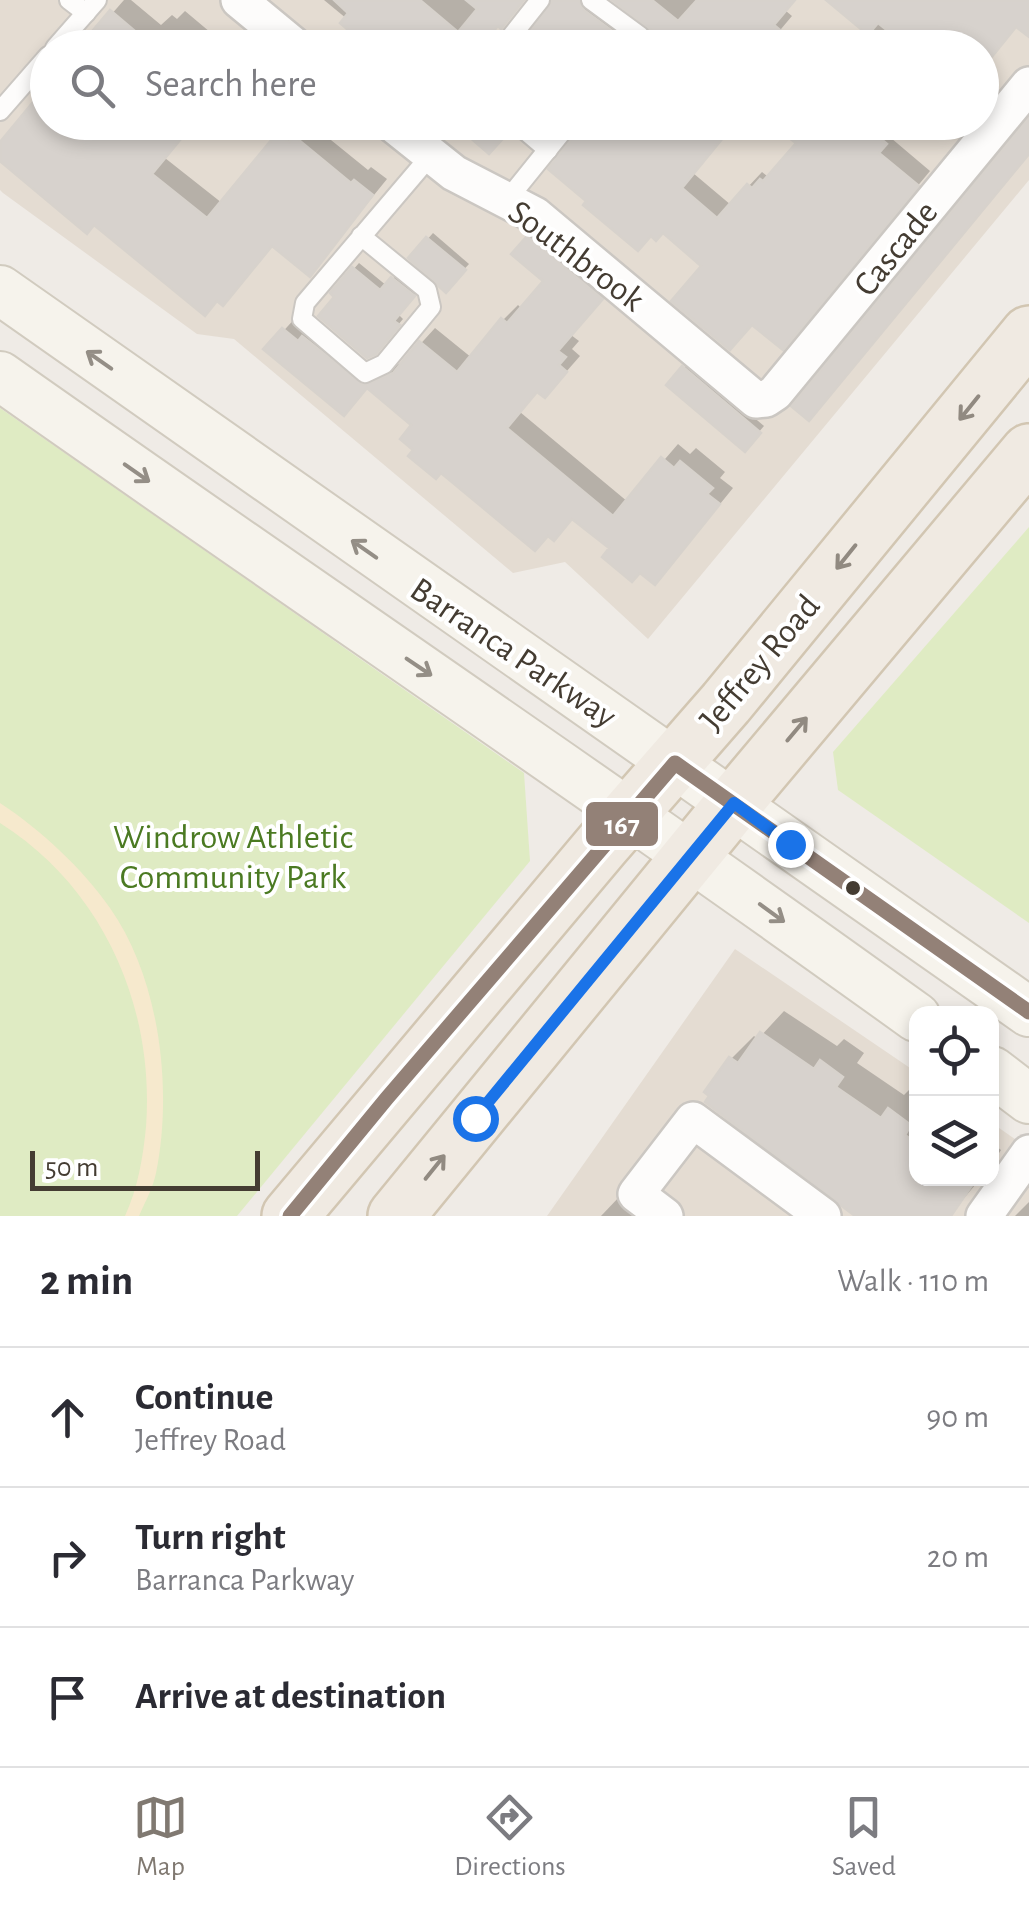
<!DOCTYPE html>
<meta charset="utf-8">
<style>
:root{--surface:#fff;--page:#f7f7f7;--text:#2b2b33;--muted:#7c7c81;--line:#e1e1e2;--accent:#807971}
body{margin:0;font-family:"Alegreya Sans",sans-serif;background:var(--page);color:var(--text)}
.controls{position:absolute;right:30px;bottom:30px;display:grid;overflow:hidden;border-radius:20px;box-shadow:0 5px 15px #0003}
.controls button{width:90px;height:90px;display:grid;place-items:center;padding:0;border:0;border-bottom:2px solid var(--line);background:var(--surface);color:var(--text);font:50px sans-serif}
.scale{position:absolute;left:30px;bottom:25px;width:230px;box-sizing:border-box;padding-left:10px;border:5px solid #443c32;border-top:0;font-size:28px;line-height:35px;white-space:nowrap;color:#443c32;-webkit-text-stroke:8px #fff;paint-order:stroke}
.stop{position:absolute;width:30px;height:30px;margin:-22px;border:8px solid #1a73e8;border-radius:50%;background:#fff}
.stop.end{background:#1a73e8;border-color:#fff;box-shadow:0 2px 10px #0008}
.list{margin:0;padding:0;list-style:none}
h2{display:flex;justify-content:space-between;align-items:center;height:130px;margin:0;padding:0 40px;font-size:42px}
h2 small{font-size:32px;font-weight:400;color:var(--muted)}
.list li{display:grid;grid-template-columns:65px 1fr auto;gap:30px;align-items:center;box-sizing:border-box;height:140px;padding:0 40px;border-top:2px solid var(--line)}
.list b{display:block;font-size:38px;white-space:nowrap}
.list p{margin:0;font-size:32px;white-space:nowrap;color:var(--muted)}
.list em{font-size:32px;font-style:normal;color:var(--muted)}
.icon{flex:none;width:55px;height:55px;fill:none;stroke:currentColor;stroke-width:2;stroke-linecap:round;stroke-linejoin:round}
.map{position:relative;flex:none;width:1029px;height:1216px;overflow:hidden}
.search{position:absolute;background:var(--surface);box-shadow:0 5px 15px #0003;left:30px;right:30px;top:30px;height:110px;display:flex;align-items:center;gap:25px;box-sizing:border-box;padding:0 35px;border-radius:55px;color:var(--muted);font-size:38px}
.sheet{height:550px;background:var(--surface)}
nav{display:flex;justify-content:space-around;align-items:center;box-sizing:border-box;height:140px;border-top:2px solid var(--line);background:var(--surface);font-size:28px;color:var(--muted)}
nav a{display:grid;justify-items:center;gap:5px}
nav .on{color:var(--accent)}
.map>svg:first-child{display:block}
.residential{fill:#e4dcd2;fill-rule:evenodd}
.green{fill:#dfebc3}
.sand{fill:#f6e9cd}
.shadow{fill:#0003}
.building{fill:#d7d2cd;stroke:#d7d2cc;stroke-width:2.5}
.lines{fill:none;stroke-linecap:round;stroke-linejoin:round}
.service-casing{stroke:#cbc7c2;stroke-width:22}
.minor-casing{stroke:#cbc7c2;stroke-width:40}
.secondary-casing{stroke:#d1cbbf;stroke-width:52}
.primary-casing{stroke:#d2c6b2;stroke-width:60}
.service{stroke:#fdfcfb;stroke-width:18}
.minor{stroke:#fdfcfb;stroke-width:35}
.secondary{stroke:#f6f3ec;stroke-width:48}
.primary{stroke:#f0eae2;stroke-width:55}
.bus-1-casing{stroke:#fff;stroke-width:22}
.bus-1{stroke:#938177;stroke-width:15}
.oneway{stroke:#948e86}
.oneway2{stroke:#918a81}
.route{stroke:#1a73e8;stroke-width:12}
.bus-dot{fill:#443c32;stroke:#fff;stroke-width:4}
.labels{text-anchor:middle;stroke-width:8;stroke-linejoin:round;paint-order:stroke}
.street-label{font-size:35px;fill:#443c32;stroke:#fff}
.park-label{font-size:35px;fill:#4b7a22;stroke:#fff}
.line-badge{stroke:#fff;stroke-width:4}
.badge-label{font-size:28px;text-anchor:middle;font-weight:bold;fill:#fff}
</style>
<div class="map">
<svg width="1029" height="1216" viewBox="0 0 1029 1216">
<rect width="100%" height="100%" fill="#efebe6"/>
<!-- residential -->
<g class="residential">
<path d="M 0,0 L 1029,0 L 1029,180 L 648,639 L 565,562 L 513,573 L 234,339 L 197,334 L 3,193 L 0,190 ZM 48,48 L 982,48 L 982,122 L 48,122 Z"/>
<polygon points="735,949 916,1072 916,1178 992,1178 992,1123 1029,1149 1029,1216 547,1216"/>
</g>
<!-- green -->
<g class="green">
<polygon points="0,408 524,773 530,861 237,1216 0,1216"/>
<polygon points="1029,527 1029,923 838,790 833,752"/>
</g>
<!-- sand -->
<path class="sand" d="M 0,803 C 41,830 82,868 110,908 C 160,979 173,1090 156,1173 C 153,1188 145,1202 139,1216 L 125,1216 C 138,1188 143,1157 146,1127 C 155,1007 103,888 0,823 Z"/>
<!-- shadow -->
<g class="shadow">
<polygon points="124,0 131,0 161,25 172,15 177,19 185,11 229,48 82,48"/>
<polygon points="324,0 524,0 478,48 347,19"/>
<polygon points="555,0 603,0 641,48 527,48"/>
<polygon points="616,0 790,0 786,11 792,16 765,48 642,48 652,45 654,29"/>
<polygon points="830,0 1029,0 1029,34 1018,25 982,68 982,48 887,48"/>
<polygon points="48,122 165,158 222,203 291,122 298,122 305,128 310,123 368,170 371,167 387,179 310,274 273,244 223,303 0,158 0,146"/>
<polygon points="456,122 502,122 509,129 488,151"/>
<polygon points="589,122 693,173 731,205 762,172 767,176 799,142 805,122 904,122 891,138 930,171 796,333 704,265"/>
<polygon points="543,223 615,283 571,335 579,341 572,349 580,356 559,380 538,390 520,412 628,502 678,444 690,454 696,448 725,472 720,478 733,488 669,567 612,548 574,517 549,533 416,449 415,425 369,386 344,413 267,349 298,315 319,323 378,372 404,362 435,328 472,358 503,320 518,305 522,309 546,280 528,237"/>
<polygon points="433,233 469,264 446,289 411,258"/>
<polygon points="359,263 387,286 398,273 418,290 398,314 403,319 381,345 333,293"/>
<polygon points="689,363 764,426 744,449 670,384"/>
<polygon points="784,1011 837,1046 844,1039 864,1053 857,1063 904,1095 912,1087 916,1090 916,1178 981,1178 949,1216 859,1216 731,1059 754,1036 758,1039"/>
<polygon points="992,1143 1001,1150 992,1164"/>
<polygon points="621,1195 671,1216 601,1216"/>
<polygon points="1029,1202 1029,1216 1015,1216"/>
</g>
<!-- building -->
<g class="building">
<polygon points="334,0 420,0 458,32 477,9 466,0 524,0 501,29 498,26 479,48 369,48 340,23 348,13"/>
<polygon points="552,0 579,0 584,10 622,38 618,48 524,48 520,45"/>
<polygon points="612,0 652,0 678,21 697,0 795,0 774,25 780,30 766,48 647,48 652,39 651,30"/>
<polygon points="826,0 1029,0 1029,37 1016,27 982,69 982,48 909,48 878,23 868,35"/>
<polygon points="110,10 155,48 78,48"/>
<polygon points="48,84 48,122 195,122 152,174 207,218 277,133 289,142 294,136 351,183 354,180 373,195 310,277 272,246 223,306 217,301 205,316 94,225 87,234 0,161 0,142"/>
<polygon points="1029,118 1029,154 809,421 791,406"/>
<polygon points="452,122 491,122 506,135 489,154"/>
<polygon points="585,122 736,122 682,188 717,218 747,184 752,188 760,179 763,181 796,143 789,138 802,122 861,122 887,144 879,153 919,186 783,350 752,325 730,350 671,301 701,266 663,233 656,241 651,236 638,251 583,205 586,201 548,169"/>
<polygon points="527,236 603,299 558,351 566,357 559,365 567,372 545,398 537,392 507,428 613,516 661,457 674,468 680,461 713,488 707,494 720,504 655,585 640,573 632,582 602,557 609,548 572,519 554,541 548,536 535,551 441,473 436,479 408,456 413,450 400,439 411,425 367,388 344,416 263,349 282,328 298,341 302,336 364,385 393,373 419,341 457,372 501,318 507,323 543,281 511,254"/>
<polygon points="426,237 466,270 446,293 408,258"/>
<polygon points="352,267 380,290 391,277 415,296 394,321 400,325 376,354 367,358 318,316 334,297 330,293"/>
<polygon points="682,366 761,433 745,452 666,385"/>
<polygon points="760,1032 814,1069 820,1060 843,1077 836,1087 881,1118 888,1108 911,1125 905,1135 916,1143 916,1178 977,1178 951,1216 855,1216 705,1102 709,1096 704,1092 729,1057 738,1063"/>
</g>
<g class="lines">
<defs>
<g id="service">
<polyline points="69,0 86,13"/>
<polyline points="591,0 640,36 630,48"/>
<polyline points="55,48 97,0"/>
<polyline points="502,48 540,0"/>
<polyline points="0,111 48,56"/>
<polyline points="515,122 548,150"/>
<polyline points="507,200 570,122"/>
<polyline points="361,236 427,290 431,307 384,364 365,373 302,319 305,303 431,155"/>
</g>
<g id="minor">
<polyline points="239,0 297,48"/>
<polyline points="390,122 454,173 535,215 756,400 766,399 775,393 1029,85"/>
<polyline points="665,1216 636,1194 693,1120 823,1216"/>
<polyline points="984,1216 1029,1153"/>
</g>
<g id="secondary">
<path d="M 0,290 C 341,533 686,771 1029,1012"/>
<path d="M 0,376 C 305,591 614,799 916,1017"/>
<polyline points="992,1071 1029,1099"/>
</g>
<g id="primary">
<polyline points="290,1216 602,845 726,703 1029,334"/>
<polyline points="396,1216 734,803 1029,452"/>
</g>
</defs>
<!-- service casing -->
<use href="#service" class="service-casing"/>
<!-- minor casing -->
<use href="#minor" class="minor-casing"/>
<!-- secondary casing -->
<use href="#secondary" class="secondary-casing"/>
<!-- primary casing -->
<use href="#primary" class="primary-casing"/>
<!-- service -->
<use href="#service" class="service"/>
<!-- minor -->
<use href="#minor" class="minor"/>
<!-- secondary -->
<use href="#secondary" class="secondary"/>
<!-- primary -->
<use href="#primary" class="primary"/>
<defs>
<polyline id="bus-1" points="290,1216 387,1098 675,763 1029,1012"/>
</defs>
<!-- bus-1 casing -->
<use href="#bus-1" class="bus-1-casing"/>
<!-- bus-1 -->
<use href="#bus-1" class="bus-1"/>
</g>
<!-- one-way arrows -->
<defs><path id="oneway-shaft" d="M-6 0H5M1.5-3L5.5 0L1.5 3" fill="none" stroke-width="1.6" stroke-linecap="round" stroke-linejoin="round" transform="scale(2.5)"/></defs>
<g class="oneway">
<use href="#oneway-shaft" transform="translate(99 360) rotate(-145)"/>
<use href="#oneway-shaft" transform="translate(137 473) rotate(35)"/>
<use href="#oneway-shaft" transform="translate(364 549) rotate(-145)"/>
<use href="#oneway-shaft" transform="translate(419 667) rotate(34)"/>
<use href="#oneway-shaft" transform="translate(772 913) rotate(36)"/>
</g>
<g class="oneway2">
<use href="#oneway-shaft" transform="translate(969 408) rotate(129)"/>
<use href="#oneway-shaft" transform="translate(846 557) rotate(129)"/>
<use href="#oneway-shaft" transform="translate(797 729) rotate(-50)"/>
<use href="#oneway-shaft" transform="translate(435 1167) rotate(-51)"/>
</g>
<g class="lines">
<!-- route -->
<polyline class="route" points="475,1118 734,803 790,844"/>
</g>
<!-- markers -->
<circle class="bus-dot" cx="853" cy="888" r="9"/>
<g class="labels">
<!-- street labels -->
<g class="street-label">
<text transform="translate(895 248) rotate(-51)" y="12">Cascade</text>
<text transform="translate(577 255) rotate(37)" y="12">Southbrook</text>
<text transform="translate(514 652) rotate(34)" y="12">Barranca Parkway</text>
<text transform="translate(759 662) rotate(-50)" y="12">Jeffrey Road</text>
</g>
<!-- park labels -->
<g class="park-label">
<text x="233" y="848">Windrow Athletic<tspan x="233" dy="40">Community Park</tspan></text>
</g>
</g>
<rect class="line-badge" x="584" y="800" width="76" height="48" rx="10" fill="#938177"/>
<g class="badge-label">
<text x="622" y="834">167</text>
</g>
</svg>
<div class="controls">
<button><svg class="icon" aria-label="locate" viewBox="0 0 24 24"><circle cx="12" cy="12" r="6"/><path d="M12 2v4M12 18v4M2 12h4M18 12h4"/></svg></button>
<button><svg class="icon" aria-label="layers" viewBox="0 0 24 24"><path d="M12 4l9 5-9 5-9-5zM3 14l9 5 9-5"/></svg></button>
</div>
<div class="scale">50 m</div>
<div class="stop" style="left:475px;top:1118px"></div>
<div class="stop end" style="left:790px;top:844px"></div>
<div class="search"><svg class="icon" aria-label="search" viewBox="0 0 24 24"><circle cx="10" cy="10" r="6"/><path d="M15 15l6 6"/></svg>Search here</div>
</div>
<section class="sheet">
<h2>2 min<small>Walk · 110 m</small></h2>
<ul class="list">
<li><svg class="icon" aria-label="ahead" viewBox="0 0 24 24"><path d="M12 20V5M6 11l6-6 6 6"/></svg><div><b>Continue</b><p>Jeffrey Road</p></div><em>90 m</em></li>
<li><svg class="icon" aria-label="right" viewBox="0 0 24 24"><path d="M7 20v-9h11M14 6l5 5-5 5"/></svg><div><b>Turn right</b><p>Barranca Parkway</p></div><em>20 m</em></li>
<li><svg class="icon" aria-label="arrive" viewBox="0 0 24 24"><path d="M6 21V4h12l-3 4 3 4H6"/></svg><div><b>Arrive at destination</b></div></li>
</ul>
</section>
<nav>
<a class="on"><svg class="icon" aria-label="map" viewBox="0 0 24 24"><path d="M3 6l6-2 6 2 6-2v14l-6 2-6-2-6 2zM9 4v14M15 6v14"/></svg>Map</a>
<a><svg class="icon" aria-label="directions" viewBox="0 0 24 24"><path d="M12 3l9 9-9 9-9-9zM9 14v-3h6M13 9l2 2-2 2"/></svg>Directions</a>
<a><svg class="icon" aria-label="saved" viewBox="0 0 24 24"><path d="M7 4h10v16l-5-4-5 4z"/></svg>Saved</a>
</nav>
